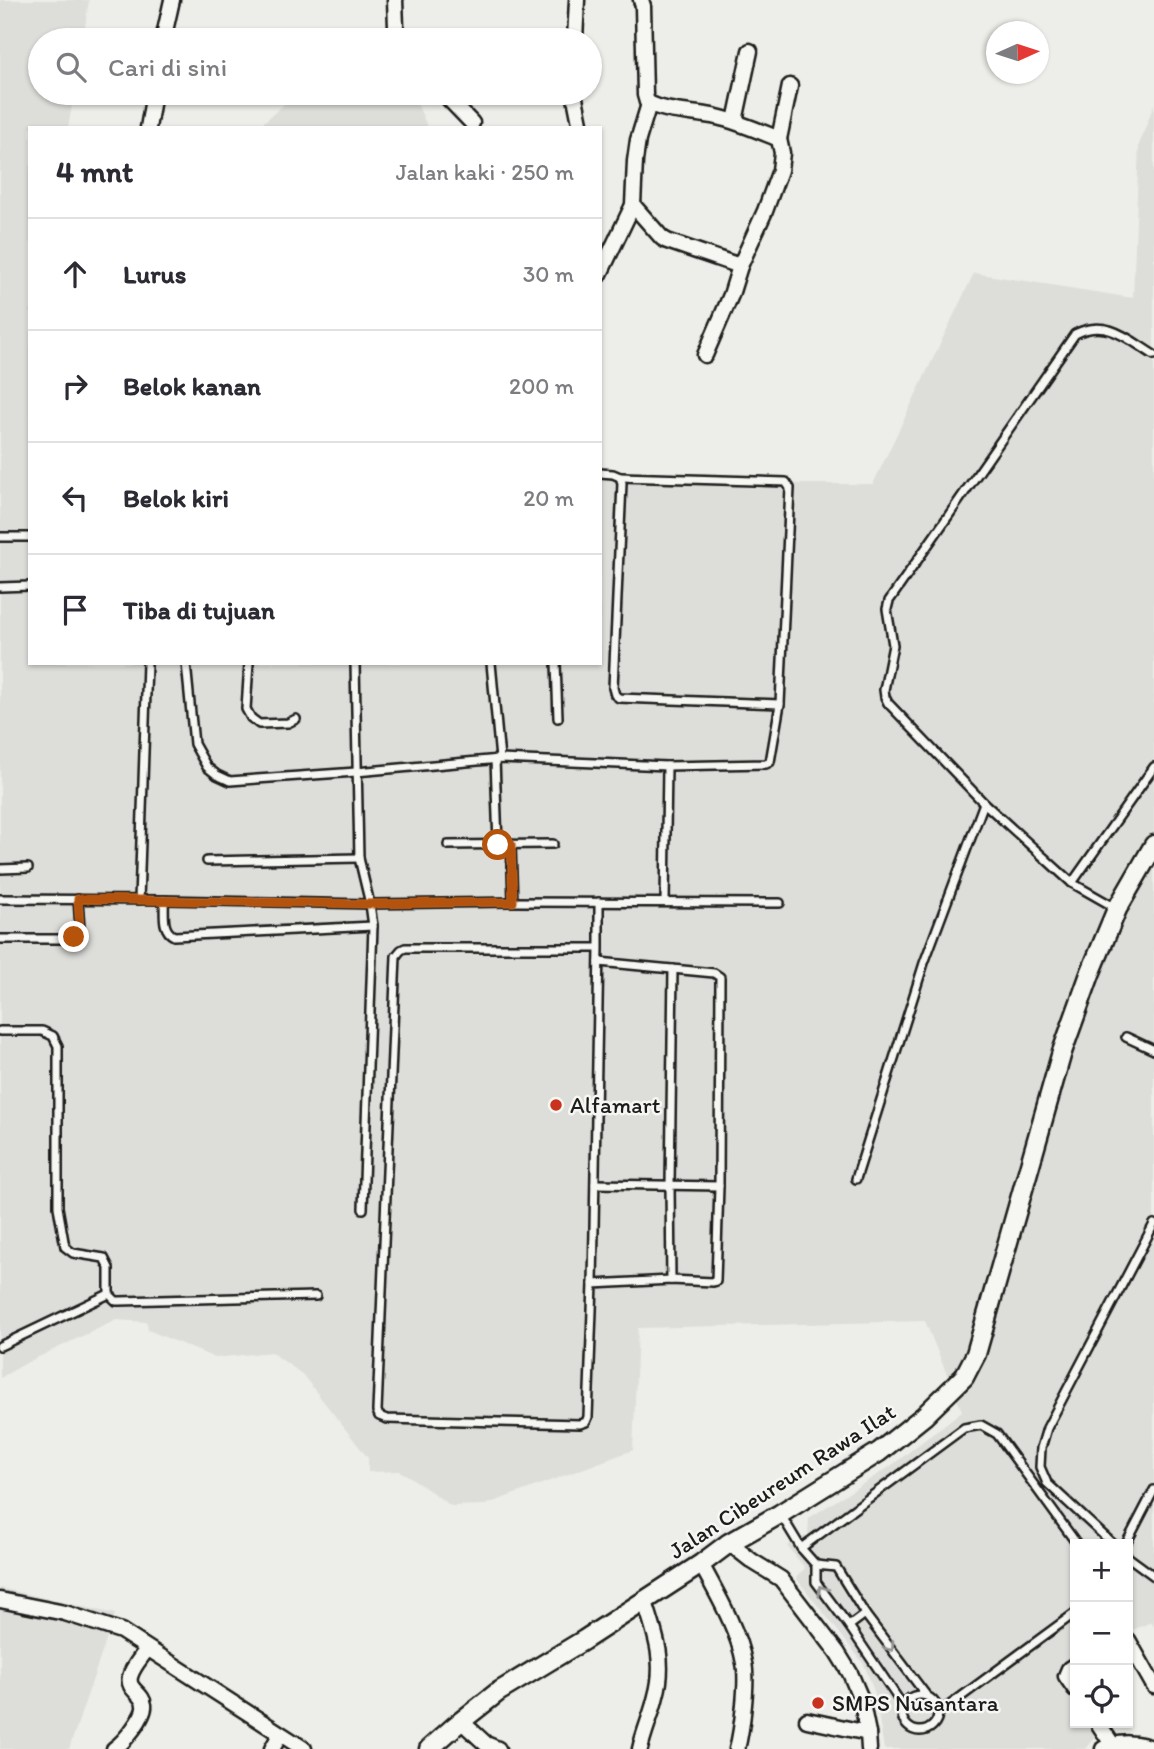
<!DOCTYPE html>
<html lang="id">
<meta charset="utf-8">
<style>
:root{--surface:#fff;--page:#f7f7f7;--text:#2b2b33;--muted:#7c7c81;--line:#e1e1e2}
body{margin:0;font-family:Itim,sans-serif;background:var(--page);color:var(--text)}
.controls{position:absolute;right:21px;bottom:21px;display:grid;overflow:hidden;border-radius:0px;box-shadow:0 2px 5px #0004}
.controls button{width:63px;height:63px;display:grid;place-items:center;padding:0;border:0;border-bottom:2px solid var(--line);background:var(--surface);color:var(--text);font:35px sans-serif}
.compass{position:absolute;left:986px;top:21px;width:63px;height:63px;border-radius:50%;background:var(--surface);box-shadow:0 2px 5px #0004;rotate:87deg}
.stop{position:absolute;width:21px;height:21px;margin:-16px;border:5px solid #b45309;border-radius:50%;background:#fff}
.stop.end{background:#b45309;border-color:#fff;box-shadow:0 2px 7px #0008}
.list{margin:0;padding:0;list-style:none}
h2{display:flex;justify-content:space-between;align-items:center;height:91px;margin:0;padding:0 28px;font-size:30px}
h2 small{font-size:23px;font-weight:400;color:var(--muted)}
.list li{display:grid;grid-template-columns:46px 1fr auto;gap:21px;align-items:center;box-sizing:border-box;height:112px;padding:0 28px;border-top:2px solid var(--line)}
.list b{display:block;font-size:26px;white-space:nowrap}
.list em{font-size:23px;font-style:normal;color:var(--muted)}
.icon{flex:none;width:38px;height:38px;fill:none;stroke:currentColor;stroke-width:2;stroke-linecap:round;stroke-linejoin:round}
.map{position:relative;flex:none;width:1154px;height:1749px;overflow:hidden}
.search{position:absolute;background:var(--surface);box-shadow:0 2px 5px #0004;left:28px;top:28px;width:574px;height:77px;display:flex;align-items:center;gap:18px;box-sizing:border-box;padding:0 24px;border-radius:38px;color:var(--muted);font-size:26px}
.panel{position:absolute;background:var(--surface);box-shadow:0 2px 5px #0004;left:28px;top:126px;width:574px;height:539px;border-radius:0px}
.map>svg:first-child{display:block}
.built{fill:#ddddda}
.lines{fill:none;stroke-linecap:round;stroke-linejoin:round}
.service-casing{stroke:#1c1c1c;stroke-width:12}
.minor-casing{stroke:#1c1c1c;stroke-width:19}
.tertiary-casing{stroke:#1c1c1c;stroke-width:23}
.service{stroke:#f6f6f2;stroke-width:7}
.minor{stroke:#f6f6f2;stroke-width:14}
.tertiary{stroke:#f6f6f2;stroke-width:18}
.oneway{stroke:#949492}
.route{stroke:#b45309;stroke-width:9}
.poi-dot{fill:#c8321e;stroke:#f6f6f2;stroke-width:2.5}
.labels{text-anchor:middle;stroke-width:5;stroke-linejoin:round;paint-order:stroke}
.poi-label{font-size:23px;fill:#1c1c1c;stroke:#f6f6f2;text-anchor:start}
.street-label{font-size:23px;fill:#1c1c1c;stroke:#f6f6f2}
</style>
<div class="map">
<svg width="1154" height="1749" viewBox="0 0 1154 1749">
<rect width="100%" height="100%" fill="#edede9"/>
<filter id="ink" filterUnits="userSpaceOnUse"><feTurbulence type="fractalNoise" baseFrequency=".0143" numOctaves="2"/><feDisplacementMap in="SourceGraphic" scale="14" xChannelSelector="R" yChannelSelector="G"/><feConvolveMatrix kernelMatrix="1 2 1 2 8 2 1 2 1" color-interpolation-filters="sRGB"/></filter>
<g filter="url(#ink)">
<!-- built -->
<g class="built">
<polygon points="0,0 89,0 83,40 40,40 40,93 74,93 68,128 30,128 30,663 600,663 600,475 805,484 873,484 974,273 1133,298 1139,145 1154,104 1154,1626 1151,1622 1128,1632 1128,1544 1075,1544 1075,1655 1060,1663 1075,1682 1075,1723 1100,1723 1094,1739 1086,1749 884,1749 875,1694 864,1664 796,1578 805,1568 787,1546 808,1535 809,1518 891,1466 962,1411 925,1321 638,1328 633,1450 485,1505 451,1506 409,1476 399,1471 368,1472 368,1458 302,1374 271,1352 215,1358 148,1330 147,1322 116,1320 28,1362 0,1378"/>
<polygon points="297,93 409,93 415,99 428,128 257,128"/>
<polygon points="0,1588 115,1614 69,1749 0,1749"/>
</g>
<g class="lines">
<defs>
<g id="service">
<polyline points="600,473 613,474 620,477 622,483 613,688 615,695 619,698 780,704"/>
<polyline points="0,537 30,537"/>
<polyline points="0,587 30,586"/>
<polyline points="186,663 194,744 207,767 217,775 230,781 356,772 500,759 667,766 766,764 770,762 780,704 790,488 786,482 620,477"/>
<polyline points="249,663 246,709 251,718 259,724 288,723 296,719"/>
<polyline points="355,663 359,858 370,904 373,926 363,1209"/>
<polyline points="491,663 500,759"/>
<polyline points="556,663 558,718"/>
<polyline points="495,759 498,845"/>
<polyline points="511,844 513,902"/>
<polyline points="448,845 553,844"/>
<polyline points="207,861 359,858"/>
<polyline points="0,869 28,868"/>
<polyline points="1072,883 1154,767"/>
<polyline points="0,899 164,900 370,904 513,902 780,903"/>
<polyline points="139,900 147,663"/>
<path d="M 164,900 C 165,913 161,930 174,936 L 373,926"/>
<polyline points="599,902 599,948 593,1284 588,1417 586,1422 580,1424 387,1419 379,1416 377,1411 396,956 401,950 405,948 599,948"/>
<polyline points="665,902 667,766"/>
<path d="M 1116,908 L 1072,883 L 984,803 L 888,703 L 885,697 L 884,690 L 893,645 L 887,609 L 889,601 L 1075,334 C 1107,318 1128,339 1154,355"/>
<polyline points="0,939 66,939 74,937 80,929 78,899"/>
<polyline points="0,1031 42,1031 53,1036 58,1046 58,1207 65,1247 73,1253 104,1258 109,1268 109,1294 0,1346"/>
<polyline points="1126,1037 1154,1050"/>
<polyline points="856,1179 924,963 984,803"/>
<polyline points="595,1184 719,1186"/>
<polyline points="671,1280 670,1185 673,969"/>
<polyline points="593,1284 671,1280 713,1282 716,1281 719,1186 720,977 714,973 599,962"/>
<polyline points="109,1294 116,1301 120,1301 316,1296"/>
<polyline points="781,1515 801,1548"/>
<polyline points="1113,1544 1047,1483 1040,1467 1041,1448 1047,1428 1154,1224"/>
<polyline points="1126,1544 1154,1490"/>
<polyline points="1128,1557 1154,1576"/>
<polyline points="816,1565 836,1567 865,1614 926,1695"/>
<polyline points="849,1626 865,1614"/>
<circle cx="920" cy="1713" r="18"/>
<polyline points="903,1706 849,1626 816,1582 816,1565 801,1548 964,1428 981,1425 997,1434 1077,1544"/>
<polyline points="939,1713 1075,1613"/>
</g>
<g id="minor">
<polyline points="395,0 396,27 398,40"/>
<path d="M 641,0 L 643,6 L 645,95 L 647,102 C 665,113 696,112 717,117 C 739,122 759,131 779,139"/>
<polyline points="163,40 172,0"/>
<polyline points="575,40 577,0"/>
<polyline points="443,93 472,123"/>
<polyline points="574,93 581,128"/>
<polyline points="735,121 750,51"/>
<polyline points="148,128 154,93"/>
<polyline points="633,205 662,238 667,241 740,266"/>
<polyline points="600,274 633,205 635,161 638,140 649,104"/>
<polyline points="705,355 731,295 740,266 765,211 780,170 782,153 779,139 790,86"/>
<polyline points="729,1543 752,1561 781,1579 837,1652 850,1673 861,1699 868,1733 869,1749"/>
<path d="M 701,1564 C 717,1594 738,1629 744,1663 C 748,1681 742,1730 737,1749"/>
<polyline points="0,1600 65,1613 121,1631 304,1749"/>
<polyline points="1128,1640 1154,1686"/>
<polyline points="1075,1665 1069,1669 1066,1676 1075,1689"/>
<polyline points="807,1720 868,1733"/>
<polyline points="461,1721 486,1744 498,1749"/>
<polyline points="1098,1723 1112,1744"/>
<path d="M 114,1749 C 123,1743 146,1716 144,1705 C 143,1693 127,1690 130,1677 C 132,1667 142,1657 147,1649"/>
<polyline points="272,1749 280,1735"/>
<path d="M 640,1749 C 644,1731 652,1714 656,1696 C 666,1661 655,1633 644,1599"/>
<path d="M 1103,1749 C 1118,1741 1139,1742 1154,1749"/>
</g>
<polyline id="tertiary" points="429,1749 455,1726 498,1692 584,1640 701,1564 729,1543 780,1514 879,1452 924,1416 964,1377 976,1354 1062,1052 1090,974 1117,909 1154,845"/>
</defs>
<!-- service casing -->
<use href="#service" class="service-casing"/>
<!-- minor casing -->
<use href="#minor" class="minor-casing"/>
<!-- tertiary casing -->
<use href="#tertiary" class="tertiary-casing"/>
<!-- service -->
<use href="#service" class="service"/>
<!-- minor -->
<use href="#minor" class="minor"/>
<!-- tertiary -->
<use href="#tertiary" class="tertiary"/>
</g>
<!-- one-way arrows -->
<defs><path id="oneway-chevron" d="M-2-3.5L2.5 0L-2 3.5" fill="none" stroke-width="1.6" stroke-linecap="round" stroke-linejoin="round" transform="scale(1.75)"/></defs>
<g class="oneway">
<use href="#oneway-chevron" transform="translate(822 1590) rotate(-124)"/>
<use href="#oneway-chevron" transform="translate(890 1647) rotate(53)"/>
</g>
</g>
<g class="lines" filter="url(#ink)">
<!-- route -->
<polyline class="route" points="74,937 80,929 78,899 370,904 513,902 511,844 498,845"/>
</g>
<!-- markers -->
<g class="poi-dot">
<circle cx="556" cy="1105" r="7"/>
<circle cx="818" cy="1703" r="7"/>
</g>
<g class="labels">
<!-- poi labels -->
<g class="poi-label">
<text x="570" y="1113">Alfamart</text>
<text x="832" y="1711">SMPS Nusantara</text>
</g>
<!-- street labels -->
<g class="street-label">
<text transform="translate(782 1481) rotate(-33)" y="8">Jalan Cibeureum Rawa Ilat</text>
</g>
</g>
</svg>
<div class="controls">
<button>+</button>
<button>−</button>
<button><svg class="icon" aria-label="locate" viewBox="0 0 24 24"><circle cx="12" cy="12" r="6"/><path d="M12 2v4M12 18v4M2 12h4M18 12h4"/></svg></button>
</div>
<svg class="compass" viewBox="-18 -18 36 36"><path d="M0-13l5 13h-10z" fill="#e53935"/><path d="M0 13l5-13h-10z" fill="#7c7c81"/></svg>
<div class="stop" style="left:498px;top:845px"></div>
<div class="stop end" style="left:74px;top:937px"></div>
<div class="search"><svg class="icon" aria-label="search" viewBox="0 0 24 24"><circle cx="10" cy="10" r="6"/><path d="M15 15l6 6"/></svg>Cari di sini</div>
<section class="panel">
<h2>4 mnt<small>Jalan kaki · 250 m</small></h2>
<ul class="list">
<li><svg class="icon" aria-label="ahead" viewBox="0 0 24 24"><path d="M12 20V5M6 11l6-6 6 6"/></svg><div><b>Lurus</b></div><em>30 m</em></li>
<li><svg class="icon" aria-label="right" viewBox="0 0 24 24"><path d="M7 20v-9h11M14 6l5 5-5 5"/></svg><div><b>Belok kanan</b></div><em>200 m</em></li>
<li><svg class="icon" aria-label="left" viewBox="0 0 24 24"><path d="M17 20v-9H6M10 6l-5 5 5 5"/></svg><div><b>Belok kiri</b></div><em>20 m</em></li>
<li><svg class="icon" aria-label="arrive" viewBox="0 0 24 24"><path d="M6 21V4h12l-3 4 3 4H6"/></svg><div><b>Tiba di tujuan</b></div></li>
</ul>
</section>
</div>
